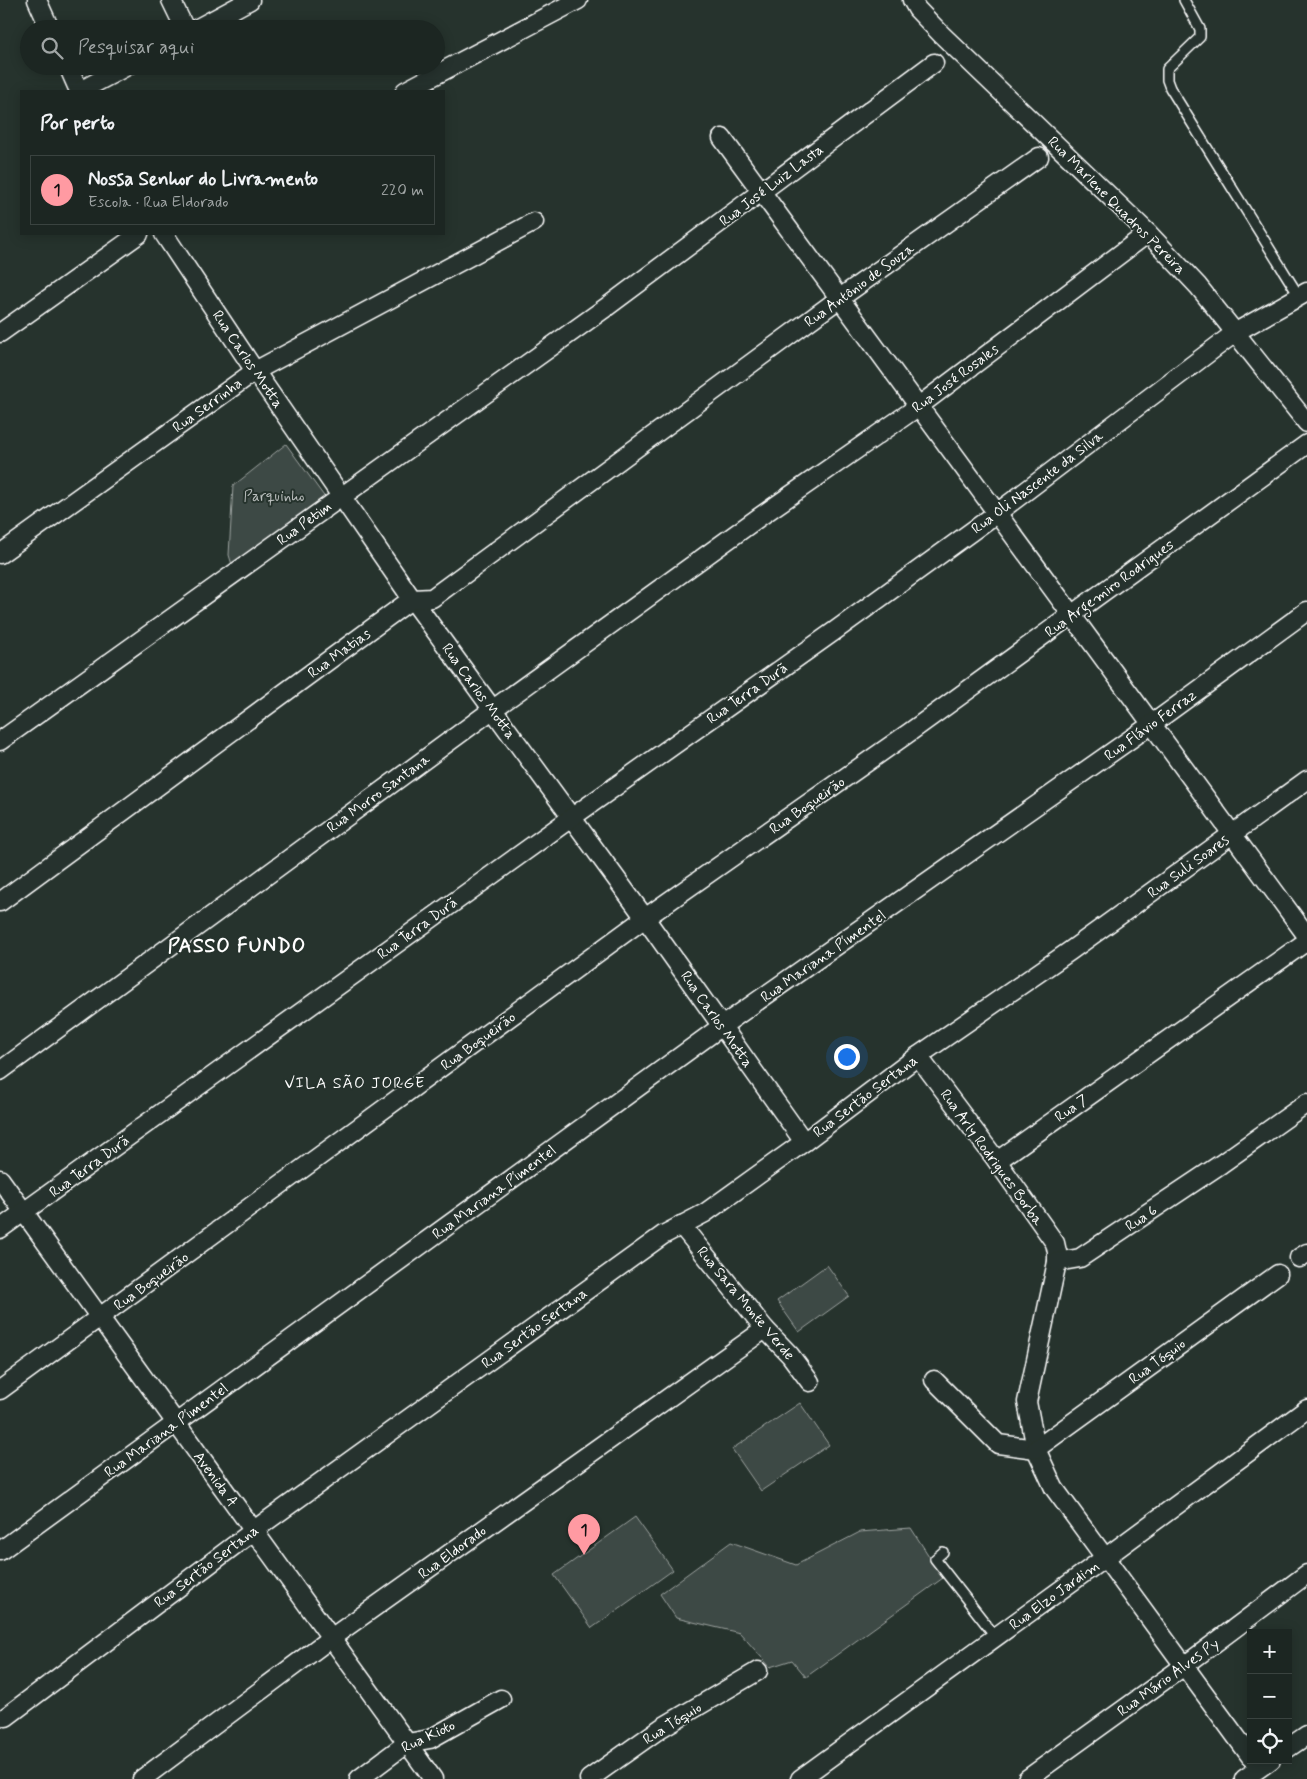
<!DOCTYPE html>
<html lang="pt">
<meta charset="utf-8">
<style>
:root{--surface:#1c2622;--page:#252e2a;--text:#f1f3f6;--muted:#a0a5a5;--line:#3a4340;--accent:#ff9aa2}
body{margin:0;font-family:Mynerve,sans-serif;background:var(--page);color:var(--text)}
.controls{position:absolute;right:15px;bottom:15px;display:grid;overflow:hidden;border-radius:0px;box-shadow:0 2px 12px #0003}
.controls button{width:45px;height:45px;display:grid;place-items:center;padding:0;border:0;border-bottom:1px solid var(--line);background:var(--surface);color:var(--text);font:25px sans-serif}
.you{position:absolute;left:846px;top:1056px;width:18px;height:18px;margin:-12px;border:4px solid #fff;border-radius:50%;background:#1a73e8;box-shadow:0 0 0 8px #1a73e833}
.badge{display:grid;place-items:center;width:32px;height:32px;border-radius:50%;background:var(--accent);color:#111;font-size:16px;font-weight:700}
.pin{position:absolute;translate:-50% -41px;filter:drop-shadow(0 1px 2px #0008)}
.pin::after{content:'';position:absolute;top:26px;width:18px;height:15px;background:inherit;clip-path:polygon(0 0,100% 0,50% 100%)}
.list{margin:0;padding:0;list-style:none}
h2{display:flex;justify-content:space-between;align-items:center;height:65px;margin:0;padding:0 20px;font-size:21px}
h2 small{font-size:16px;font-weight:400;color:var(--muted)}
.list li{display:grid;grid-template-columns:32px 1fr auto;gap:15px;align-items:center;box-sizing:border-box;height:70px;margin:0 10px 10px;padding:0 10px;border:1px solid var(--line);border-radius:0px}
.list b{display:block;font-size:19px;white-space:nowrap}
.list p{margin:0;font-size:16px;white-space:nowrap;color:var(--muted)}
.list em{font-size:16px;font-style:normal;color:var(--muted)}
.icon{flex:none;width:28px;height:28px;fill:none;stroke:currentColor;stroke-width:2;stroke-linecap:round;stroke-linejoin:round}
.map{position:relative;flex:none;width:1307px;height:1779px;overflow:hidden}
.search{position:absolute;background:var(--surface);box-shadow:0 2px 12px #0003;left:20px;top:20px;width:425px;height:55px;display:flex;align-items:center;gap:12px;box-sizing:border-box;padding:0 18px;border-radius:28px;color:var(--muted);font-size:19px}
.panel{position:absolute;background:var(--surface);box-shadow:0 2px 12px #0003;left:20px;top:90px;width:425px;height:145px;border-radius:0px}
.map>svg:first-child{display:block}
.green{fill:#3e4944;stroke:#9ea4a2}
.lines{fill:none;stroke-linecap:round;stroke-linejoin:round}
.service-casing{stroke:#fff;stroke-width:12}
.minor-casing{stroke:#fff;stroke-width:21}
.service{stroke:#26332d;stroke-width:9}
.minor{stroke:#26332d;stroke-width:18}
.labels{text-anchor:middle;stroke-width:4;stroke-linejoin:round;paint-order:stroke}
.street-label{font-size:15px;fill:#fff;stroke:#26332d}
.park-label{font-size:15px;fill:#bbbfbe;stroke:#26332d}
.neighbourhood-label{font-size:16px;letter-spacing:1px;fill:#fff;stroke:#26332d}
.district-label{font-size:20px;font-weight:bold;letter-spacing:1px;fill:#fff;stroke:#26332d}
</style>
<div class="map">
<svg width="1307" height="1779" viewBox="0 0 1307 1779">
<rect width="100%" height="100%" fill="#26332d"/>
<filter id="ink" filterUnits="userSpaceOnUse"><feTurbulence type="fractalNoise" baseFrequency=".02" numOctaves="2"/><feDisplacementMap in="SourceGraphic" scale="10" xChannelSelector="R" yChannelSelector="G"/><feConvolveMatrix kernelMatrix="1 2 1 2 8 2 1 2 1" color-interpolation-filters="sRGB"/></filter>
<g filter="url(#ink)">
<!-- green -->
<g class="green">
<polygon points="286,444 326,499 233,568 229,555 233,486"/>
<polygon points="827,1265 849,1296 799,1332 777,1301"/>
<polygon points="800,1403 829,1445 761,1491 732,1449"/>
<polygon points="635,1517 673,1570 592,1628 554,1575"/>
<polygon points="911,1528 943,1578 806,1677 792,1660 770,1667 740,1633 676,1618 660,1594 731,1542 796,1565 860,1532"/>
</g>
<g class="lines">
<defs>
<g id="service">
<polyline points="1184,0 1200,29 1200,37 1167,69 1167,80 1170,88 1299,296"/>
<polyline points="943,1552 935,1559 996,1637"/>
</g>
<g id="minor">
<polyline points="37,0 50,29"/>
<polyline points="171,0 185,29"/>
<polyline points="912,0 917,9 941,34 1148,233 1198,286 1307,423"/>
<polyline points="196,29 250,0"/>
<polyline points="68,66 79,91"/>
<polyline points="80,91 127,66"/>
<polyline points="405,91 578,0"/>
<polyline points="722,138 1307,936"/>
<polyline points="164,234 255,371 412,599 645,918 804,1142"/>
<polyline points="0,333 139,234"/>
<polyline points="0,554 255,371 534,222"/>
<polyline points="0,741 608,306 934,63"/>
<polyline points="0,902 412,599 432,598 840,298 1039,157"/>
<polyline points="918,1056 997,1161 1055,1243 1057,1252 1057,1262 1027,1402 1036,1449 1054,1488 1251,1757"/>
<polyline points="0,1071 492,710 758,518 919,406 1148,233"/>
<polyline points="997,1161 1307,941"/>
<polyline points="0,1179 433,1779"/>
<polyline points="681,1225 765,1329 790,1355 810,1382"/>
<polyline points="0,1229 571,818 836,630 997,513 1236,332 1307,292"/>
<polyline points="1299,1258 1307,1253"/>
<polyline points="1057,1262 1080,1258 1221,1164 1307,1103"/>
<polyline points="934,1380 998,1444 1036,1449"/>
<polyline points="0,1390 645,918 910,732 1307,444"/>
<polyline points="1036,1449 1278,1274"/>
<polyline points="0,1551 722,1026 1152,724 1307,611"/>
<polyline points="6,1717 264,1523 663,1235 705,1213 804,1142 918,1056 1070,951 1307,780"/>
<polyline points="1288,1748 1307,1735"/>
<polyline points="142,1779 331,1638 765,1329"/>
<polyline points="359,1779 407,1743 430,1739 501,1699"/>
<polyline points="589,1779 661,1728 758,1671"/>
<polyline points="800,1779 1106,1557 1307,1409"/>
<polyline points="1027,1779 1184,1666 1307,1574"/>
<polyline points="1244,1779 1271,1760"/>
</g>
</defs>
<!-- service casing -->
<use href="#service" class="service-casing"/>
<!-- minor casing -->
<use href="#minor" class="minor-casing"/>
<!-- service -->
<use href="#service" class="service"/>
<!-- minor -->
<use href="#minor" class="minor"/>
</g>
</g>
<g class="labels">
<!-- street labels -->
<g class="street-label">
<text transform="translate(771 185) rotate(-37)" y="5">Rua José Luiz Lasta</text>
<text transform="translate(1117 205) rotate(45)" y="5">Rua Marlene Quadros Pereira</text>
<text transform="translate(859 285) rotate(-36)" y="5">Rua Antônio de Souza</text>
<text transform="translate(248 359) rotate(56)" y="5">Rua Carlos Motta</text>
<text transform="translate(955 378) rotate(-37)" y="5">Rua José Rosales</text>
<text transform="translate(207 405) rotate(-36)" y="5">Rua Serrinha</text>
<text transform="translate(1037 482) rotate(-37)" y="5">Rua Oli Nascente da Silva</text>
<text transform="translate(304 523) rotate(-36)" y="5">Rua Petim</text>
<text transform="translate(1109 588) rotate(-36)" y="5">Rua Argemiro Rodrigues</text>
<text transform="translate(339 653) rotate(-36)" y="5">Rua Matias</text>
<text transform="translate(479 691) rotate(54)" y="5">Rua Carlos Motta</text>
<text transform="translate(747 693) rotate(-35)" y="5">Rua Terra Durã</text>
<text transform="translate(1150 725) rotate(-36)" y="5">Rua Flávio Ferraz</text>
<text transform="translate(378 793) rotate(-36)" y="5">Rua Morro Santana</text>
<text transform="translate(807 805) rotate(-35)" y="5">Rua Boqueirão</text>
<text transform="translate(1188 866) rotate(-36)" y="5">Rua Suli Soares</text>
<text transform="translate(417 928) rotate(-36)" y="5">Rua Terra Durã</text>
<text transform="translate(823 956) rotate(-35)" y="5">Rua Mariana Pímentel</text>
<text transform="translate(717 1019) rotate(55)" y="5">Rua Carlos Motta</text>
<text transform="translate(478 1041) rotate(-36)" y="5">Rua Boqueirão</text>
<text transform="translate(865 1096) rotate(-37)" y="5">Rua Sertão Sertana</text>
<text transform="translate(1071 1108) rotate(-35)" y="5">Rua 7</text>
<text transform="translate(992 1157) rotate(54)" y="5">Rua Arly Rodrigues Borba</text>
<text transform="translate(89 1166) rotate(-36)" y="5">Rua Terra Durã</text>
<text transform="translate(494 1192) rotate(-36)" y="5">Rua Mariana Pímentel</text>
<text transform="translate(1141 1218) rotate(-34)" y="5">Rua 6</text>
<text transform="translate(151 1281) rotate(-36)" y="5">Rua Boqueirão</text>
<text transform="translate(746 1303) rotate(50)" y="5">Rua Sara Monte Verde</text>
<text transform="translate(534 1328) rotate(-36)" y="5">Rua Sertão Sertana</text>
<text transform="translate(1157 1361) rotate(-36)" y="5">Rua Tóquio</text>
<text transform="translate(166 1430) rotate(-36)" y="5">Rua Mariana Pímentel</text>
<text transform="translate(216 1479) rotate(54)" y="5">Avenida A</text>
<text transform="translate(452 1552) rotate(-36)" y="5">Rua Eldorado</text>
<text transform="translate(206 1566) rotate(-37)" y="5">Rua Sertão Sertana</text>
<text transform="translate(1054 1595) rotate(-36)" y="5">Rua Elzo Jardim</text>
<text transform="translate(1168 1677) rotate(-36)" y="5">Rua Mário Alves Py</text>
<text transform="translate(672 1723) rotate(-32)" y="5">Rua Tóquio</text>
<text transform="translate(428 1736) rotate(-25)" y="5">Rua Kioto</text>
</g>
<!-- park labels -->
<g class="park-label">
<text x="274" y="501">Parquinho</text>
</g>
<!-- neighbourhood labels -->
<g class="neighbourhood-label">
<text x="355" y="1088">VILA SÃO JORGE</text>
</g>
<!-- district labels -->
<g class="district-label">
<text x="237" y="952">PASSO FUNDO</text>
</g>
</g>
</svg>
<div class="controls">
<button>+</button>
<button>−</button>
<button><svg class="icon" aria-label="locate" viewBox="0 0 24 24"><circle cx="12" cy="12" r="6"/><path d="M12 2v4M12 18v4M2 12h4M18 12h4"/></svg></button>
</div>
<div class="you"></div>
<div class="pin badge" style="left:584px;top:1555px">1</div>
<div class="search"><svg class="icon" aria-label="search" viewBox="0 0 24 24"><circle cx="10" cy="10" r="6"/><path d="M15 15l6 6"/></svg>Pesquisar aqui</div>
<section class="panel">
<h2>Por perto<small></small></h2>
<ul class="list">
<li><span class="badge">1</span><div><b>Nossa Senhor do Livramento</b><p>Escola · Rua Eldorado</p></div><em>220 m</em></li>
</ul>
</section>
</div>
